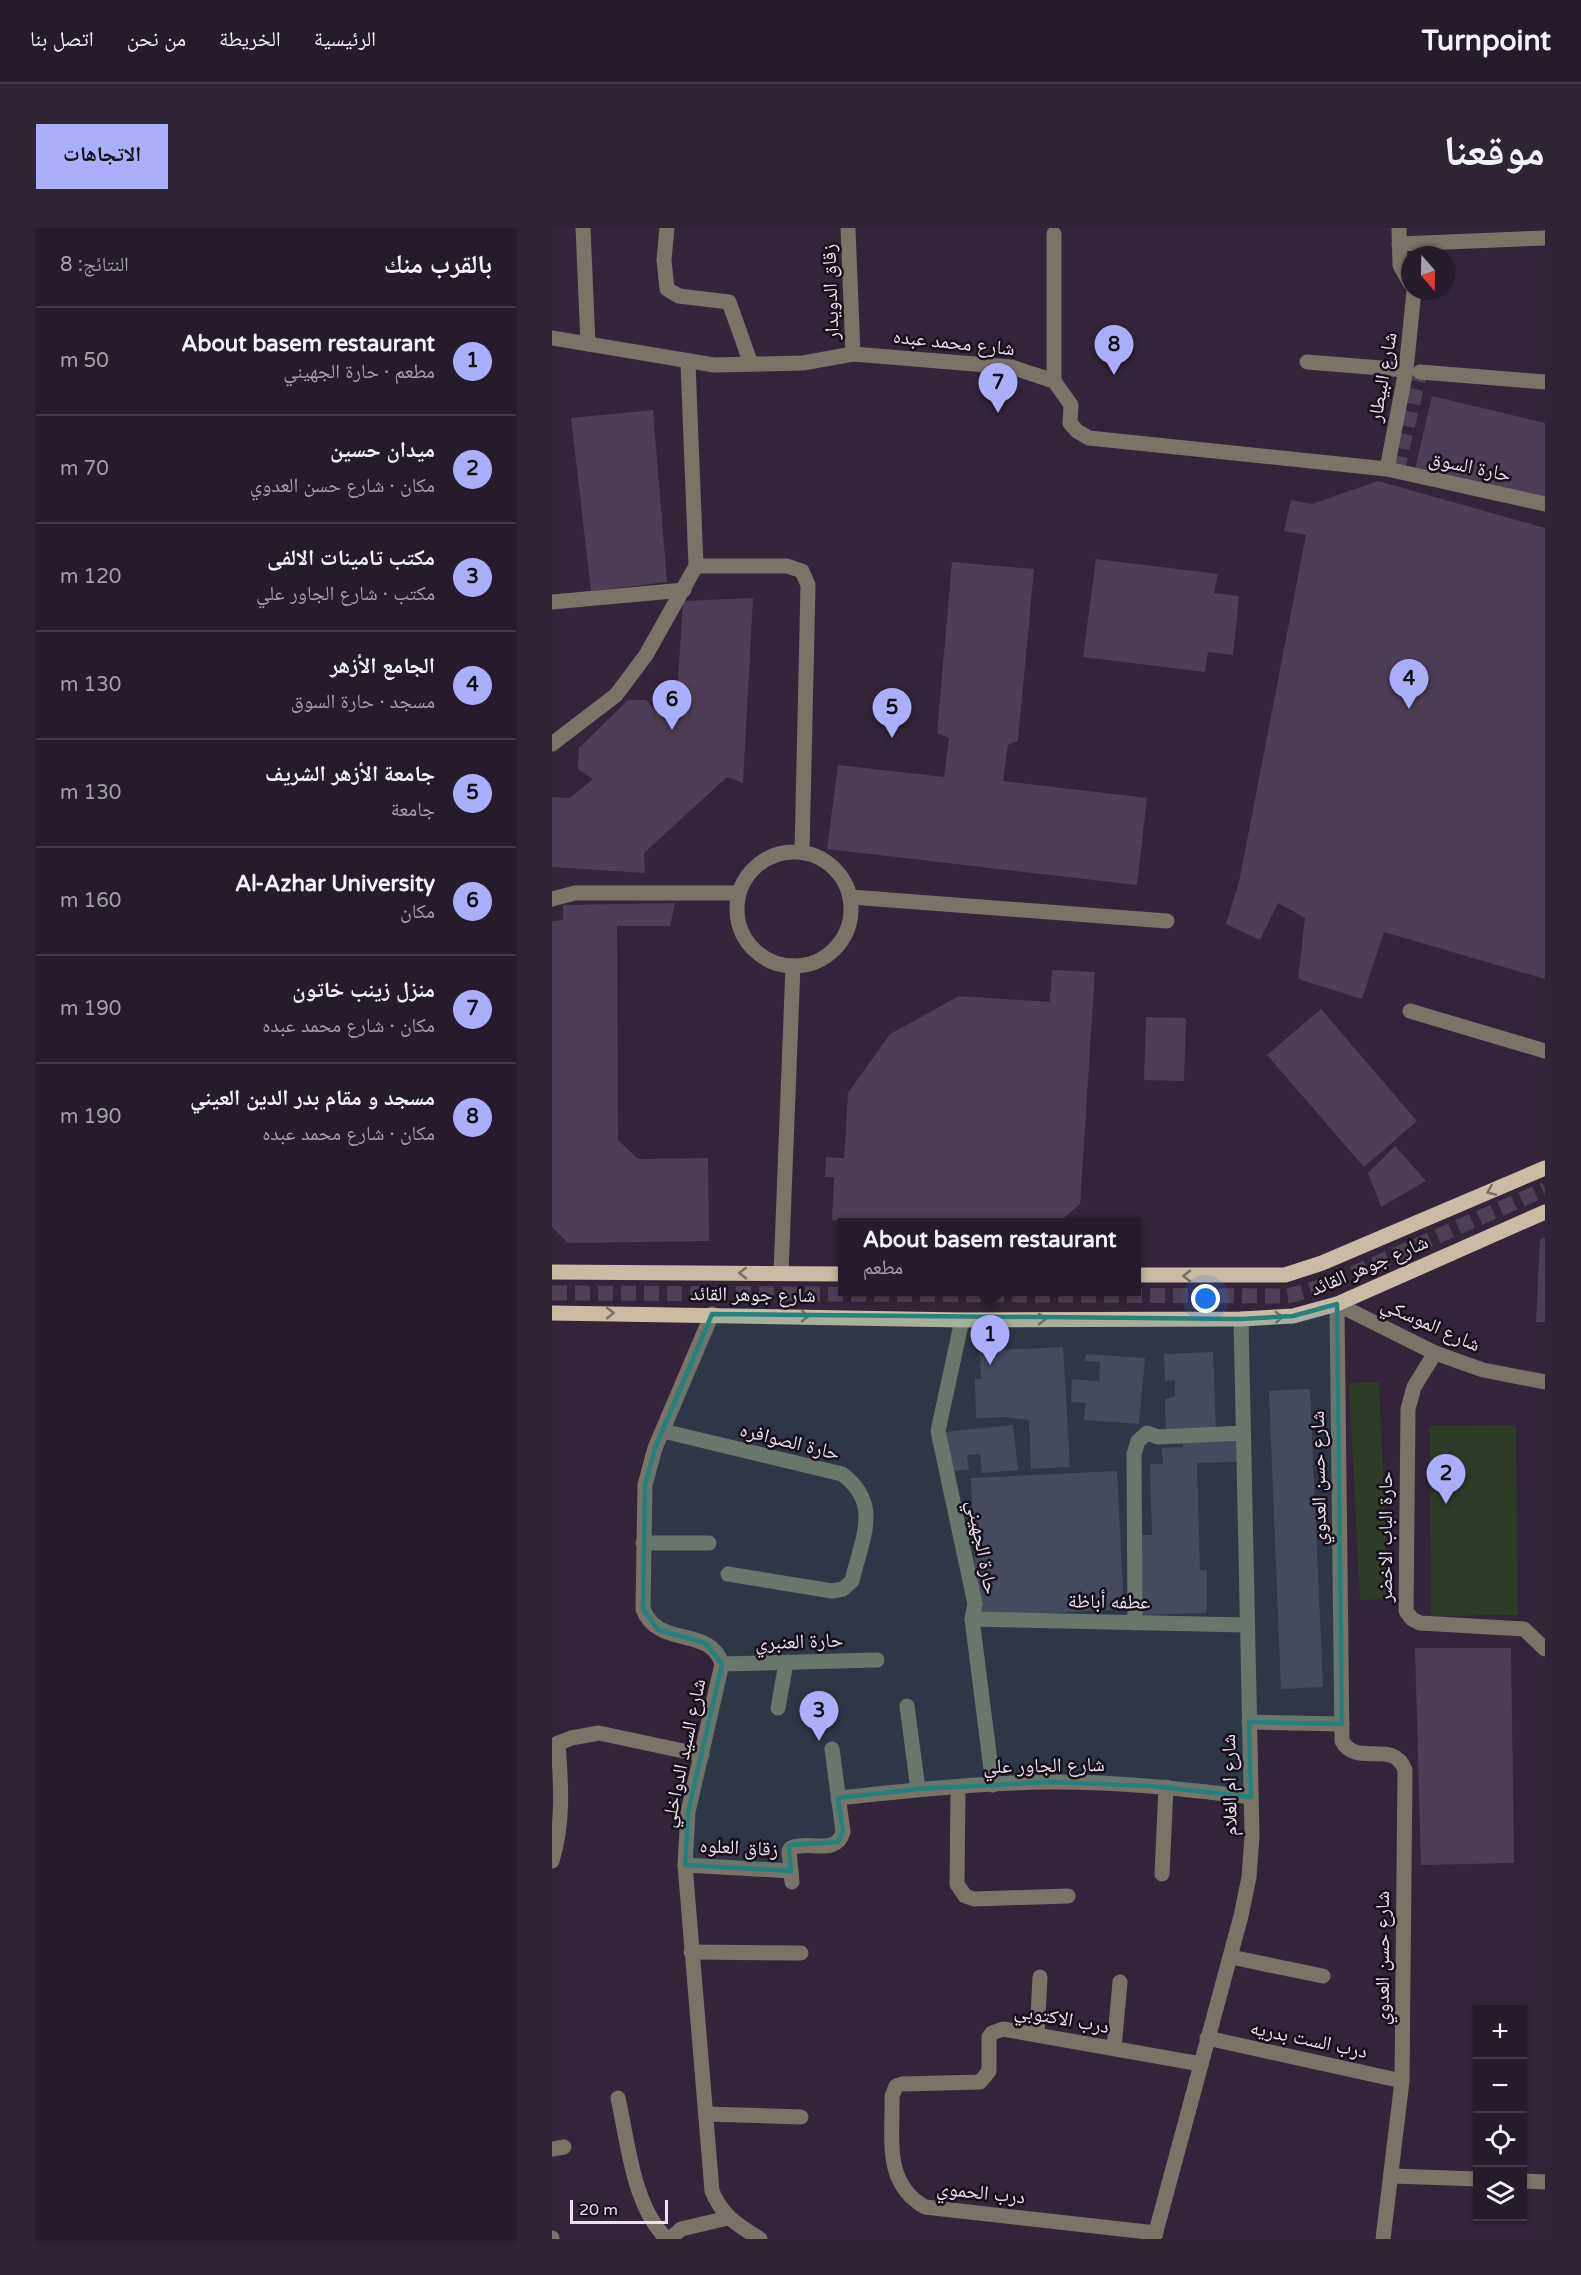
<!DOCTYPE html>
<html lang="ar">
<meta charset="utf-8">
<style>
:root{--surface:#261b2b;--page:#2e2433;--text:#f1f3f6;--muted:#a4a1a9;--line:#423947;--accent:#abaffb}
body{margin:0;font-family:"Varela Round","Noto Naskh Arabic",sans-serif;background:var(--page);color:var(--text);direction:rtl}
.controls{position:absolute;right:18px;bottom:18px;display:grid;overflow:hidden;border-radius:0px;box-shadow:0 2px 4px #0004}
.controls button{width:54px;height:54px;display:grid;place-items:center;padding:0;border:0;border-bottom:2px solid var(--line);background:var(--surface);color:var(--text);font:30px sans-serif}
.compass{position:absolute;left:849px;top:18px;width:54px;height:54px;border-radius:50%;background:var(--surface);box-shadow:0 2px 4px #0004;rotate:160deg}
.scale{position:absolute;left:18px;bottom:15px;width:98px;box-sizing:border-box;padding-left:6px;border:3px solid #eae0ee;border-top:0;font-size:16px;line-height:21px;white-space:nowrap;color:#eae0ee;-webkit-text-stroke:4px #17101a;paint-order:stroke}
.you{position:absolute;left:654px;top:1071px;width:21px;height:21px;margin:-15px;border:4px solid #fff;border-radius:50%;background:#1a73e8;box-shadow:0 0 0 9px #1a73e833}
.badge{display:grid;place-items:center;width:39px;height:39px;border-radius:50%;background:var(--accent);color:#111;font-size:20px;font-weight:700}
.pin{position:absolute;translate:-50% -50px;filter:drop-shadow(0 2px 3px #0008)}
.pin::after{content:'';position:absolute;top:32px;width:21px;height:18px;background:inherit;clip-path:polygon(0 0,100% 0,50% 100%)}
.popup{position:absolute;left:286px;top:990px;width:303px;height:78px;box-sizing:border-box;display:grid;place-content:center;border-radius:0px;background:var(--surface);filter:drop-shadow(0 2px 4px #0005);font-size:20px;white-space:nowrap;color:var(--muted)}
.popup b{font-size:22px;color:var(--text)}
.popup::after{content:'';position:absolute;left:50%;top:100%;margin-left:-12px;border:12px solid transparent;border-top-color:var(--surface)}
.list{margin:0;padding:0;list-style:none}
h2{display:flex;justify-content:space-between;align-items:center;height:78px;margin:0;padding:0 24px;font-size:26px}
h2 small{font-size:20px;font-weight:400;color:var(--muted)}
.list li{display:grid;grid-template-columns:39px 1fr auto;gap:18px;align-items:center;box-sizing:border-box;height:108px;padding:0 24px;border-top:2px solid var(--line)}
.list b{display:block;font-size:22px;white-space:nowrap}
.list p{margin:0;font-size:20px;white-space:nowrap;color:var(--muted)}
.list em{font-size:20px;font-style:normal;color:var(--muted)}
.icon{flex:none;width:33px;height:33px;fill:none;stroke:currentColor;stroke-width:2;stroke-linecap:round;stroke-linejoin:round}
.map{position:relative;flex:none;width:993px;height:2011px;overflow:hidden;direction:ltr;border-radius:0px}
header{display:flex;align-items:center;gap:36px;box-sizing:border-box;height:84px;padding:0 30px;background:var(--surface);border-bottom:2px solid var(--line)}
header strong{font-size:28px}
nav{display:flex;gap:33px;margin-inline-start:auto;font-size:21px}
.intro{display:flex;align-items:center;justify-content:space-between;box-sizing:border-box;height:144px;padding:0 36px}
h1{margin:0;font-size:42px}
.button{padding:15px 27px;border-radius:0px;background:var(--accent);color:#111;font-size:21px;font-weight:700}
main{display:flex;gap:36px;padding:0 36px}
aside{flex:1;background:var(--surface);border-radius:0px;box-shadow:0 2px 4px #0004}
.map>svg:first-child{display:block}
.green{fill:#2e3c27}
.building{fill:#4e3e55}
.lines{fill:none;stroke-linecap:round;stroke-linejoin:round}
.minor-tunnel{stroke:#4e4054;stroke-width:15;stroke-dasharray:15 8;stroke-linecap:butt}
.major-tunnel{stroke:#4e4054;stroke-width:15;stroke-dasharray:15 8;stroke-linecap:butt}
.minor{stroke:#7a7368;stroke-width:15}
.major{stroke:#cabba4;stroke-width:15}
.oneway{stroke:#796e66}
.marked{fill:#25817b;fill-opacity:0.2;stroke:#25817b;stroke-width:4.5;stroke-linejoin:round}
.labels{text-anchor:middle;stroke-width:5;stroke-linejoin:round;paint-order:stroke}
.street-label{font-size:20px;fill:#eae0ee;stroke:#17101a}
</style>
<header>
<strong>Turnpoint</strong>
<nav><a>الرئيسية</a><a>الخريطة</a><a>من نحن</a><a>اتصل بنا</a></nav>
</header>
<div class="intro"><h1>موقعنا</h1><a class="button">الاتجاهات</a></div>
<main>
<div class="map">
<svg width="993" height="2011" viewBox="0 0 993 2011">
<rect width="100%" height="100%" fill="#332439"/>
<!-- green -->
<g class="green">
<polygon points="827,1154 837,1371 808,1372 797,1155"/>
<polygon points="964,1197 966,1387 879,1388 878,1198"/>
</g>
<!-- building -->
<g class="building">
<polygon points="880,168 993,195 993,271 863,241"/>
<polygon points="101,182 115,354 39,363 19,190"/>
<polygon points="826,253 993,300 993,751 832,704 810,771 746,751 753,690 726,675 708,712 674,696 687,654 754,307 732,303 739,272 760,276"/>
<polygon points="544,331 666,346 662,365 687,368 681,427 656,424 653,444 531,429"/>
<polygon points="400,334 482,341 466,513 456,517 451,553 595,570 585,657 275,621 286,537 392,549 397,510 385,505"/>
<polygon points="201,370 191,555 175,549 92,625 93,645 0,639 0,569 18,570 41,551 26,541 27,520 76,472 94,472 105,484 125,468 131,373"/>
<polygon points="123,675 118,698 65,698 66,912 86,931 156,930 157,1013 16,1015 0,999 0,693 11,692 11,677"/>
<polygon points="500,742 543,744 528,976 507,994 280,992 282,949 273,949 274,929 292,930 296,865 338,806 407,768 498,774"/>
<polygon points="769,781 865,893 812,939 715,827"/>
<polygon points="594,789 634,790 632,853 592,852"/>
<polygon points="843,918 874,953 829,979 816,945"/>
<polygon points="993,1009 993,1094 984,1094 988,1012"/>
<polygon points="511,1119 518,1239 479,1241 477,1192 454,1189 424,1190 423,1151 429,1151 428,1123"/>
<polygon points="661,1124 664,1202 614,1204 613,1171 623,1168 623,1152 613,1153 612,1126"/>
<polygon points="534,1126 593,1130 587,1196 532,1192 534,1175 519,1174 520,1151 547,1153 548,1134 533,1133"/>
<polygon points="758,1161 771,1459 729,1461 717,1163"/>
<polygon points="461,1197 466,1242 430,1245 428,1226 415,1227 417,1242 396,1243 393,1204"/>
<polygon points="688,1209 689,1234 645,1235 648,1342 655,1342 655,1380 653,1385 588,1387 586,1307 600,1307 598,1236 611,1236 610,1220 631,1219 631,1210"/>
<polygon points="565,1243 572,1381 425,1389 419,1250"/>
<polygon points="863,1420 959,1420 962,1635 869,1637"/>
</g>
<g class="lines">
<!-- minor-tunnel -->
<polyline class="minor-tunnel" points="845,243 868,144"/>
<!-- major-tunnel -->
<polyline class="major-tunnel" points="0,1065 736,1068 775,1057 993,961"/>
<!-- minor -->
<g class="minor">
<polyline points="31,0 36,116"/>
<polyline points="115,0 112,32 115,61 127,68 177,74 199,136"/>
<polyline points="296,0 301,126"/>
<polyline points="847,0 848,37 858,55"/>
<polyline points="847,16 993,10"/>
<polyline points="0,110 162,137 251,135 301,126 459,139 502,153 519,177 518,195 525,203 537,210 835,241 993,276"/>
<polyline points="755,134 854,142"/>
<polyline points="868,144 993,154"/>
<polyline points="502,153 502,6"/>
<polyline points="835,241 854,142 862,63"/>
<polyline points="144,338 235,338 250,343 256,357 250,624"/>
<polyline points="0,374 132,362"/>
<polyline points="0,516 64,467 94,427 144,338 136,135"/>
<circle cx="242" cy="681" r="57"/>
<polyline points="299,669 615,693"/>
<polyline points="0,671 23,665 187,665"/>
<polyline points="858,783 993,823"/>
<polyline points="229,1045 241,738"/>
<path d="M 160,1086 L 103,1220 L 93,1257 L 91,1381 C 106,1421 158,1397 170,1436 L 136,1584 L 133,1637 L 160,1963 C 170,1988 186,1997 208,2011"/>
<polyline points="410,1092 386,1203 423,1376 420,1391 441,1557"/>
<polyline points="883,1125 862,1159 856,1181 854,1383 860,1391 868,1395 972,1401 993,1421"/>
<path d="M 111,1203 L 290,1246 C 331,1276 309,1312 300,1353 L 291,1361 L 280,1363 L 176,1346"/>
<polyline points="91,1315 157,1315"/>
<polyline points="420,1391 694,1397"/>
<polyline points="583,1395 582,1226 586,1213 595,1205 606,1209 691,1205"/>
<polyline points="170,1436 325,1432"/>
<polyline points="355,1478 366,1561"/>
<polyline points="226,1480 234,1435"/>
<polyline points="697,1494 790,1496"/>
<polyline points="0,1518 19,1510 47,1505 150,1527"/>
<polyline points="406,1561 405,1656 413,1668 422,1671 516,1668"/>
<path d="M 286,1570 C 356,1563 425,1555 495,1554 C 563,1553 631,1561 699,1569"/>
<path d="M 0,1633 C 12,1594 9,1555 6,1515"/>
<polyline points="133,1637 239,1643"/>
<polyline points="610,1646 614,1559"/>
<path d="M 240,1654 L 237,1623 L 239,1620 C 256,1612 285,1628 291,1604 L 280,1521"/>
<polyline points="139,1724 249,1725"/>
<polyline points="679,1729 771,1748"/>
<polyline points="485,1807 488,1749"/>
<polyline points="655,1810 850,1853"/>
<polyline points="562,1820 568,1754"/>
<path d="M 66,1870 C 76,1914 81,1979 115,2011"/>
<polyline points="154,1886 249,1889"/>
<polyline points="0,1921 12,1919"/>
<polyline points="840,1948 926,1951"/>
<polyline points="970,1953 993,1954"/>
<path d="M 604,2005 L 373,1979 C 331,1955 341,1911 340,1868 L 344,1858 L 350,1856 L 428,1854 L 437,1843 L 437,1809 L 440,1805 L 451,1801 L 649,1836"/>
<polyline points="0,2010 0,2011"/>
<polyline points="118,2011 129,2001 176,1990"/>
<polyline points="602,2011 689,1688 697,1649 700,1608 689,1091"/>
<path d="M 831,2011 L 850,1853 L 853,1542 C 841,1510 805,1540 790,1513 L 785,1076 L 883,1125 L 931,1142 L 993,1154"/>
</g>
<!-- major -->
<g class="major">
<polyline points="0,1044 291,1046"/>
<polyline points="585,1047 733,1047 770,1035 993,940"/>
<polyline points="0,1085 410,1092 689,1091 741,1088 785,1076 993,984"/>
</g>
</g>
<!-- one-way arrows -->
<defs><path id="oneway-chevron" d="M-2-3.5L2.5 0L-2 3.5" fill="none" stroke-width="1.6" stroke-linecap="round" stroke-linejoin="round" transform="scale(1.5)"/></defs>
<g class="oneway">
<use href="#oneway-chevron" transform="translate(939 963) rotate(157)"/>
<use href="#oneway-chevron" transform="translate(191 1045) rotate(-180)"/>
<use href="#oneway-chevron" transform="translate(635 1048) rotate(-180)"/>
<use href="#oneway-chevron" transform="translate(58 1085)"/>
<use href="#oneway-chevron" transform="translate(253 1088) rotate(1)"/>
<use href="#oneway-chevron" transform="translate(727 1089) rotate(-4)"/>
<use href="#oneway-chevron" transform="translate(490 1091)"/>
</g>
<!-- marked area -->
<path class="marked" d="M 785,1076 L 790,1496 L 697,1494 L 699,1569 L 598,1558 L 497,1554 L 366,1561 L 286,1570 L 291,1604 L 286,1614 L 237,1617 L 239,1643 L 133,1637 L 136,1584 L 170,1436 L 153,1415 L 106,1402 L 91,1381 L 93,1257 L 103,1220 L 160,1086 L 689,1091 L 741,1088 Z"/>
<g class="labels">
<!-- street labels -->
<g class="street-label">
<text transform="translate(278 64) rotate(-92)" y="7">زقاق الدويدار</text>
<text transform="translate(402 114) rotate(6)" y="7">شارع محمد عبده</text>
<text transform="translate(830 149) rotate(-80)" y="7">شارع البيطار</text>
<text transform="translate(918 238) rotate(12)" y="7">حارة السوق</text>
<text transform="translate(817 1037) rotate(-23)" y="7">شارع جوهر القائد</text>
<text transform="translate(201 1066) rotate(1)" y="7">شارع جوهر القائد</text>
<text transform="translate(879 1096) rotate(24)" y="7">شارع الموسكي</text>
<text transform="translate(238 1213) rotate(14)" y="7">حارة الصوافره</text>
<text transform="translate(766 1250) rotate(-91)" y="7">شارع حسن العدوي</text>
<text transform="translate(833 1309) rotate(-90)" y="7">حارة الباب الاخضر</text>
<text transform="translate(431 1319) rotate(79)" y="7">حارة الجهيني</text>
<text transform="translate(557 1373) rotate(1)" y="7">عطفه أباظة</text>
<text transform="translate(247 1413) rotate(-2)" y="7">حارة العنبري</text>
<text transform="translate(131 1525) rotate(-78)" y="7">شارع السيد الدواخلي</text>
<text transform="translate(492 1537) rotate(-1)" y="7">شارع الجاور علي</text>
<text transform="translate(677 1557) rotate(-91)" y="7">شارع ام الغلام</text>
<text transform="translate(187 1619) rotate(3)" y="7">زقاق العلوه</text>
<text transform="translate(830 1730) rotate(-90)" y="7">شارع حسن العدوي</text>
<text transform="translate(510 1790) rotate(10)" y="7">درب الاكتوبي</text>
<text transform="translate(757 1811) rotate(12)" y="7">درب الست بدريه</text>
<text transform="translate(429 1964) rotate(6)" y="7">درب الحموي</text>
</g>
</g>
</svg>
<div class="controls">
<button>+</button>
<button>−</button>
<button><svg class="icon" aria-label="locate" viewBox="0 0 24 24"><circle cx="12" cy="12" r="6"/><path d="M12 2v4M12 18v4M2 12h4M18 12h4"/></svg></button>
<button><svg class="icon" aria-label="layers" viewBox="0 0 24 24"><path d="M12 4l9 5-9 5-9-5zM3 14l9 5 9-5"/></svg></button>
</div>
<svg class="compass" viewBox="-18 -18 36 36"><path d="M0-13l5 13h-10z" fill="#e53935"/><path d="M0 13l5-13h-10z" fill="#a4a1a9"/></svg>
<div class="scale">20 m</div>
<div class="you"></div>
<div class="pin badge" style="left:438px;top:1137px">1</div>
<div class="popup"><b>About basem restaurant</b>مطعم</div>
<div class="pin badge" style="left:894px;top:1276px">2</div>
<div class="pin badge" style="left:267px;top:1513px">3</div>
<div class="pin badge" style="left:857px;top:481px">4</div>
<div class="pin badge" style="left:340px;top:510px">5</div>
<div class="pin badge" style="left:120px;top:502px">6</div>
<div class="pin badge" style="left:446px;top:185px">7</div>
<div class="pin badge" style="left:562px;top:147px">8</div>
</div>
<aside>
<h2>بالقرب منك<small>النتائج: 8</small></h2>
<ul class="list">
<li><span class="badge">1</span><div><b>About basem restaurant</b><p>مطعم · حارة الجهيني</p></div><em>50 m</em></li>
<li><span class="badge">2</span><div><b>ميدان حسين</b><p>مكان · شارع حسن العدوي</p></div><em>70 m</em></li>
<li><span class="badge">3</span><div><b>مكتب تامينات الالفى</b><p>مكتب · شارع الجاور علي</p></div><em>120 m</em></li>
<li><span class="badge">4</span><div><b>الجامع الأزهر</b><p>مسجد · حارة السوق</p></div><em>130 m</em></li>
<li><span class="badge">5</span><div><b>جامعة الأزهر الشريف</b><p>جامعة</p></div><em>130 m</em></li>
<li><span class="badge">6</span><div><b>Al-Azhar University</b><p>مكان</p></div><em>160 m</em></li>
<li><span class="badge">7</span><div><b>منزل زينب خاتون</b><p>مكان · شارع محمد عبده</p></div><em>190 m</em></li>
<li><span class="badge">8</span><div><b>مسجد و مقام بدر الدين العيني</b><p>مكان · شارع محمد عبده</p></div><em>190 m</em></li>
</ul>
</aside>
</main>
